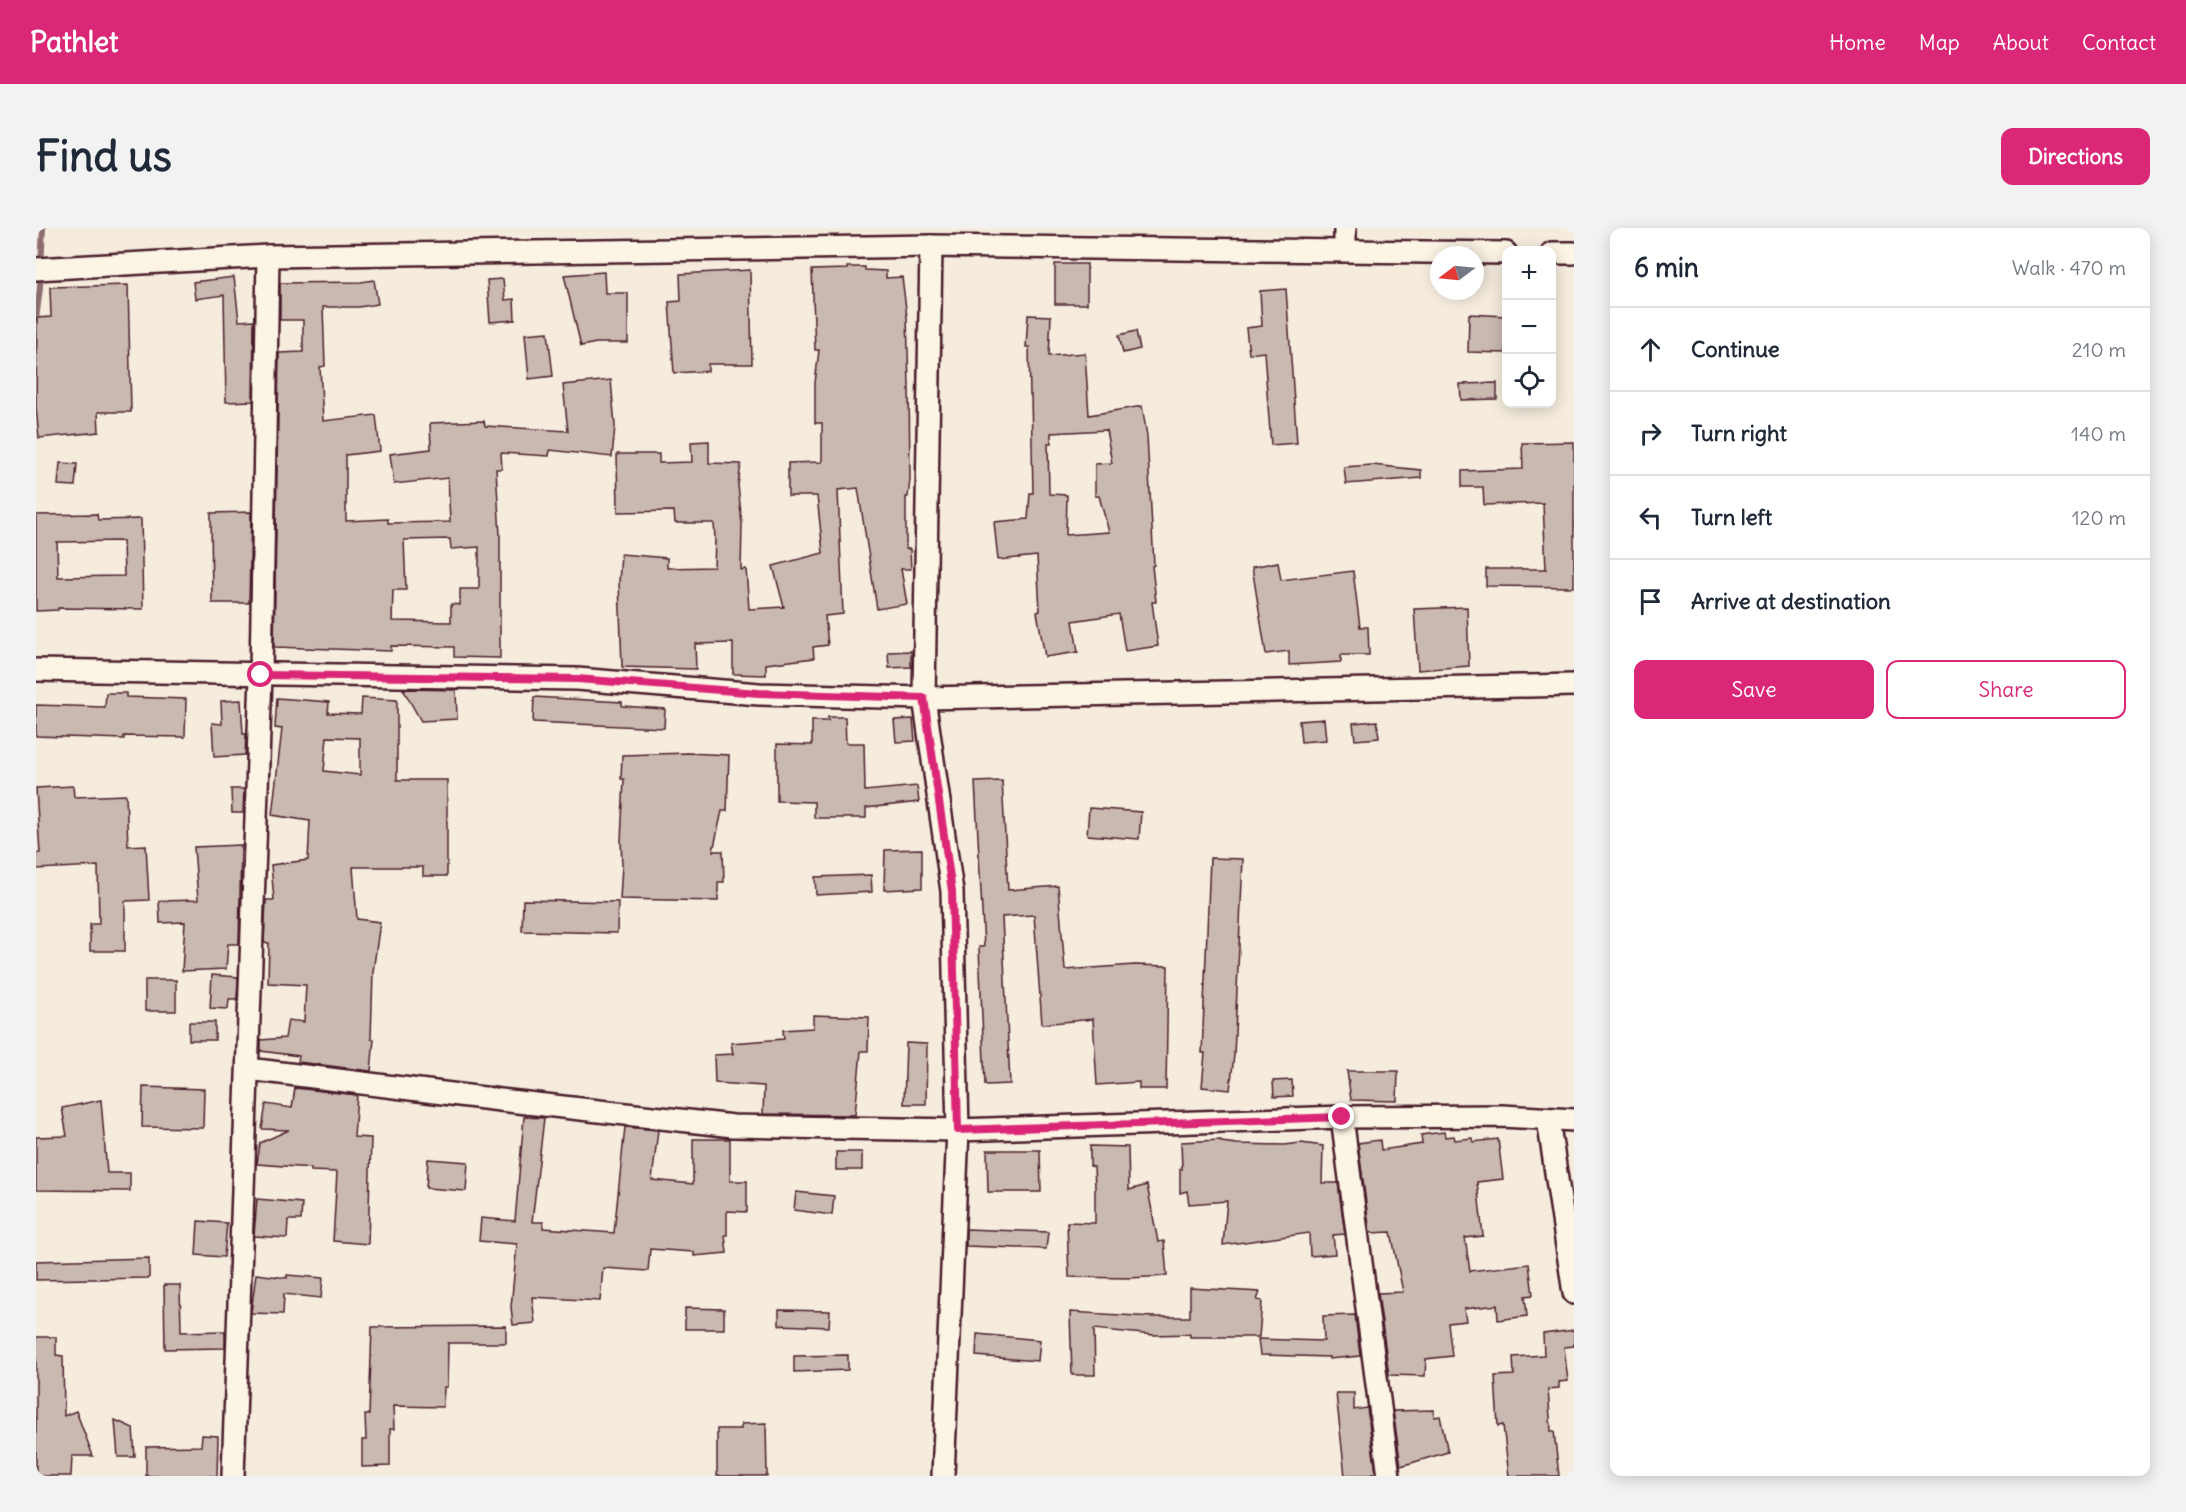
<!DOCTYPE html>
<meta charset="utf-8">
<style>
:root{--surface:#fff;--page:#f2f2f3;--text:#1f2937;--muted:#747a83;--line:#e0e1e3;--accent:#db2777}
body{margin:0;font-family:Delius,sans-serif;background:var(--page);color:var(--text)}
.controls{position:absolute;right:18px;top:18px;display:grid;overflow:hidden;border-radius:12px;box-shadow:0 3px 15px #0003}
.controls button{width:54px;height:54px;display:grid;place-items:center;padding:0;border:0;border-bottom:2px solid var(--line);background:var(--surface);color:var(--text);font:30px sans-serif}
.compass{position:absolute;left:1394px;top:18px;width:54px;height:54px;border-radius:50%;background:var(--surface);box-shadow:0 3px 15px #0003;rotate:254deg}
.stop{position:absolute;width:18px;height:18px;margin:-14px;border:4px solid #db2777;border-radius:50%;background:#fff}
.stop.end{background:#db2777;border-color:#fff;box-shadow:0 2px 6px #0008}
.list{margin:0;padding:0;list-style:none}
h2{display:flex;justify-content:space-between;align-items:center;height:78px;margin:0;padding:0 24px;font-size:26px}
h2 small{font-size:20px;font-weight:400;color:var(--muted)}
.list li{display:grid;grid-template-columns:39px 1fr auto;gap:18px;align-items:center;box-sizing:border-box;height:84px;padding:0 24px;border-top:2px solid var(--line)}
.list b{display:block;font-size:22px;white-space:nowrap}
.list em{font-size:20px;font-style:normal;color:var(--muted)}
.actions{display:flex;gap:12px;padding:18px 24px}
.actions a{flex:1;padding:14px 0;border:2px solid var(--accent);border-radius:12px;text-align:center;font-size:21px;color:var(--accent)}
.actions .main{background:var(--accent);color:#fff}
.icon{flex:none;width:33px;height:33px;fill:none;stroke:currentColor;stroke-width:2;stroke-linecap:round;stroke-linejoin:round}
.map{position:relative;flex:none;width:1538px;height:1248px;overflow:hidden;border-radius:12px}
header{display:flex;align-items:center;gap:36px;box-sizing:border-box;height:84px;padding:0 30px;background:var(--accent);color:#fff}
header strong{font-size:28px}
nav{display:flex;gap:33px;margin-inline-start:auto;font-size:21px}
.intro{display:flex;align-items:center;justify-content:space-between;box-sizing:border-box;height:144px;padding:0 36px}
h1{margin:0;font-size:42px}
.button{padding:15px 27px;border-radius:12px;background:var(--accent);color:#fff;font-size:21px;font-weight:700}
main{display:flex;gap:36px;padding:0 36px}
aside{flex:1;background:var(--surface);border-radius:12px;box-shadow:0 3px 15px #0003}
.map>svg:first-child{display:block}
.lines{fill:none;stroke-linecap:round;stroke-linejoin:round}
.stream{stroke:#8c6e70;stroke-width:6}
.building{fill:#cab9b1;stroke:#4a1f2b;stroke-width:1.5;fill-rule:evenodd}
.street-casing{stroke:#4a1f2b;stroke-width:26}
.street{stroke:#fcf5e5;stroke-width:21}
.route{stroke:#db2777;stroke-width:8}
</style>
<header>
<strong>Pathlet</strong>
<nav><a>Home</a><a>Map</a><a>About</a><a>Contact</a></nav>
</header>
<div class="intro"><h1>Find us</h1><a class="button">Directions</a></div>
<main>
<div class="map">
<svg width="1538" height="1248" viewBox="0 0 1538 1248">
<rect width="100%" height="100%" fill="#f5ecde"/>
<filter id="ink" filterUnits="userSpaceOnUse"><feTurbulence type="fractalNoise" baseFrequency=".0167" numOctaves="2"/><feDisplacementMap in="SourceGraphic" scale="12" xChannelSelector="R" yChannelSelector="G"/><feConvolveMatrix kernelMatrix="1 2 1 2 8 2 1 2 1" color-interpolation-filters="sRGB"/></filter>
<g filter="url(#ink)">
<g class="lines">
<!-- stream -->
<polyline class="stream" points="0,91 4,60 7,0"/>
</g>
<!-- building -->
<g class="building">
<rect x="1019" y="36" width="32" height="40"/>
<polygon points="811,39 829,39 829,42 850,43 850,50 866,49 871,89 873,157 874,251 872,269 870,269 870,321 874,321 875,341 865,341 871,376 841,381 822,260 802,262 807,386 789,388 792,417 777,419 778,430 730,436 730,447 697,446 697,415 659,416 660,441 586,439 583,354 585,326 631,330 631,340 678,339 679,311 678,295 639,295 638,283 582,284 581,226 623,226 623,235 656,234 655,214 673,213 673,235 705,236 702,257 706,296 705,342 710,341 713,381 748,379 737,338 787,325 781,268 752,268 752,235 786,234 786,195 779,195 779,155 783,122 779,122 776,42 811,41"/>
<polygon points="714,42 716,136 672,136 672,143 638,145 633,74 645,73 644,46"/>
<polygon points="568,44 569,65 592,65 592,115 560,115 545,118 528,47"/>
<polygon points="198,49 203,93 218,92 217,173 190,174 188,67 159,71 157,54"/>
<polygon points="467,51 469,72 478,71 479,92 454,94 451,52"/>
<path d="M 338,52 L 342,76 L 323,79 L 287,79 L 289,138 L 284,139 L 287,193 L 340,187 L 344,223 L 310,227 L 310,293 L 352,291 L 352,295 L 414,294 L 412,250 L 358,256 L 354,226 L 395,221 L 394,195 L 448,193 L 449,198 L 532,203 L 527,157 L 575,152 L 579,198 L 576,229 L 514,222 L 513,228 L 465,225 L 466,241 L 460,241 L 464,307 L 464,430 L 418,429 L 418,419 L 355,418 L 355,423 L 238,419 L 243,125 L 267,124 L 267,92 L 244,92 L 244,55 L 325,54 ZM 414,311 L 415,321 L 443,319 L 443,361 L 424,361 L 424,377 L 415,376 L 415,394 L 356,393 L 357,362 L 370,362 L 368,312 Z"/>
<polygon points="92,57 95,184 62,184 63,204 3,210 0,179 1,90 15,89 14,59"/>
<polygon points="1250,61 1261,215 1235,217 1228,124 1213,126 1210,100 1226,98 1224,63"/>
<polygon points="1433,86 1470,88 1470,125 1432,124"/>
<path d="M 992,87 L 1015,88 L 1013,128 L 1049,125 L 1053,187 L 1106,178 L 1111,208 L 1118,337 L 1116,338 L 1120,374 L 1116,374 L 1122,418 L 1089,423 L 1083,386 L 1037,393 L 1042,424 L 1009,429 L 1001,384 L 1004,383 L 1001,328 L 962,332 L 958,294 L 992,291 L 994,265 L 997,265 L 995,167 L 994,167 L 993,119 L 990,119 ZM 1070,202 L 1076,235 L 1059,236 L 1059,268 L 1063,268 L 1073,304 L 1030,307 L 1031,267 L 1013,266 L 1012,215 L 1015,215 L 1015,205 Z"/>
<polygon points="1100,103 1104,121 1087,125 1083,107"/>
<polygon points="512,104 517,148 493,151 489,106"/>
<polygon points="1461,155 1461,171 1425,172 1424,156"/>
<polygon points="1538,214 1538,359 1450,358 1450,341 1510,341 1507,275 1448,277 1447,259 1426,259 1426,243 1487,241 1486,215"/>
<polygon points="24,235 41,236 39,258 22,257"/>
<polygon points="1336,237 1385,242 1385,250 1310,256 1308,239"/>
<polygon points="215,284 213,375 176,375 175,285"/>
<path d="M 61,286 L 62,292 L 105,291 L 107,381 L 22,380 L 22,382 L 0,383 L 0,287 ZM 87,313 L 88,348 L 22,349 L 21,314 Z"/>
<polygon points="1242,334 1245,352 1317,343 1324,399 1332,399 1333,427 1305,427 1305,434 1253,437 1253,423 1230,426 1216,339"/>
<polygon points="1431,379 1433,438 1382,442 1378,381"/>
<polygon points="875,423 875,439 853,440 852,424"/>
<polygon points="367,461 420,462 421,491 385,493"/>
<polygon points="70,465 90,465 90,469 150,471 149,509 88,508 88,511 0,508 0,477 69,479"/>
<polygon points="498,469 586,474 586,478 629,481 628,500 497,494"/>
<path d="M 241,470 L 293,474 L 292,485 L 325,486 L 326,470 L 361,472 L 361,552 L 411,552 L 411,648 L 387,648 L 387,639 L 317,639 L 321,691 L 344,694 L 337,744 L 335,811 L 338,811 L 335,843 L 262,834 L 263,828 L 225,823 L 225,812 L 249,810 L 252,792 L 268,794 L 270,757 L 232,755 L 233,715 L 228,715 L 230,672 L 238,672 L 235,637 L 272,632 L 274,593 L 236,587 L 246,501 L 239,500 ZM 291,509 L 324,510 L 324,547 L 288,543 Z"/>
<polygon points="205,472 207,506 210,506 209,527 178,529 176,495 186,496 185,473"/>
<polygon points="792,489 809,489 810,515 828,515 829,563 881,558 883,574 830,580 830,590 778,590 778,574 741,573 741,516 776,517 776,493 792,493"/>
<polygon points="877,491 879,513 860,514 858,492"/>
<polygon points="1288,491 1290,512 1265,514 1263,493"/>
<polygon points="1341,493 1343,510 1319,512 1317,495"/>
<polygon points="652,525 693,527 691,583 686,583 677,623 687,623 688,654 682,654 682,673 584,671 586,637 585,613 588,551 585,551 586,527"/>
<polygon points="966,553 972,662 1022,658 1029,742 1098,737 1132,738 1130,861 1103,861 1103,854 1061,857 1057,791 1006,796 998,687 966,689 974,856 949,857 943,719 948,719 939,554"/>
<polygon points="37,558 38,569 90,567 92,618 110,617 113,672 89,673 89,723 54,723 54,696 63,696 62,638 0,641 0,625 4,625 0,560"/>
<polygon points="195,561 208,561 207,585 196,585"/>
<polygon points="1053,580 1105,584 1103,611 1051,607"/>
<polygon points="205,617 203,716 192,716 190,741 146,743 149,694 124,695 123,673 162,672 158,619"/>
<polygon points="886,621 886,660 848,662 849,622"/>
<polygon points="1174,630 1207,631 1198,827 1194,862 1166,859 1169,825 1166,825"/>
<polygon points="835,647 836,664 780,667 779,649"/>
<polygon points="487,672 582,674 581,705 486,703"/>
<polygon points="176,747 202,749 201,771 193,771 192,781 174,780"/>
<rect x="109" y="752" width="31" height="31"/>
<polygon points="777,787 833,789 832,823 825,823 819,887 727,886 728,858 679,855 678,827 697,826 695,815 748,811 747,802 777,800"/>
<rect x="153" y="794" width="26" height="18"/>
<polygon points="870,815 891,816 890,876 868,876"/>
<polygon points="1311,843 1362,843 1361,873 1315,872"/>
<polygon points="1256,852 1257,868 1238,869 1237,853"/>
<polygon points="107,859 168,861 167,900 106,899"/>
<polygon points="259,860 321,867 318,909 335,910 332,1016 297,1013 301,944 275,943 275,940 221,936 224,915 253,902 226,901 230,876 256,880"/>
<polygon points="65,872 71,945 94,945 94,963 0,962 0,909 31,908 26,880"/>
<polygon points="488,889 508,890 496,994 507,994 507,1000 578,1005 589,899 622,902 616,952 657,956 657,911 694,911 694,953 711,953 711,984 691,983 691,1007 689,1007 691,1025 658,1028 658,1024 614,1021 612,1043 567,1040 564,1073 496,1069 499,1095 477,1097 475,1079 481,1016 443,1013 445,990 479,993"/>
<polygon points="1408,904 1409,909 1418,908 1419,912 1436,910 1437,914 1462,911 1467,951 1441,954 1447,1008 1429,1010 1434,1043 1493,1036 1497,1067 1489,1068 1491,1088 1462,1092 1461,1077 1428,1081 1430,1093 1412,1095 1416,1128 1390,1131 1389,1148 1353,1147 1342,1065 1367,1064 1355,1004 1334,1005 1322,915 1344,912 1345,922 1386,916 1385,907"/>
<polygon points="1185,912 1185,914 1201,916 1248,917 1265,915 1287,918 1286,955 1302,955 1309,1006 1297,1007 1299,1026 1274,1028 1273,1005 1187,1017 1191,973 1153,976 1151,963 1144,965 1144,941 1146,941 1145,914"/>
<polygon points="1054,918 1092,919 1093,962 1111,957 1122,1014 1128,1013 1131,1048 1093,1050 1033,1049 1031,994 1059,995 1059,959 1058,939 1054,938"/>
<polygon points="951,922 1004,922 1005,964 952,964"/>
<rect x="800" y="924" width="26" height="18"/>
<polygon points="392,931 432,934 430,963 390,960"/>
<polygon points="760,964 798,968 796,987 758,982"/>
<polygon points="221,971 266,975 265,992 252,992 251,1010 218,1008"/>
<polygon points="162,993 191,995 188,1029 160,1027"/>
<polygon points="930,1001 1012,1004 1010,1021 930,1018"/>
<polygon points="113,1030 113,1050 0,1052 0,1033"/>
<polygon points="220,1046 251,1050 251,1047 287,1050 285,1070 248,1066 247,1086 215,1085"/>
<polygon points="128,1057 144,1057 145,1104 189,1103 189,1120 129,1121"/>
<polygon points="1154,1060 1224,1064 1221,1072 1226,1073 1223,1109 1154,1109 1154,1106 1118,1107 1058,1101 1059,1147 1036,1147 1034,1084 1118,1089 1154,1089"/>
<polygon points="649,1080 688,1081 688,1101 649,1101"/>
<polygon points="743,1082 794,1083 793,1099 743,1097"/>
<polygon points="1319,1087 1324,1128 1293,1131 1293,1129 1224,1127 1222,1111 1288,1113 1287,1088"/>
<polygon points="470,1098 470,1115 412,1115 411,1159 408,1159 407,1179 357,1178 358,1201 354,1201 354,1238 326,1239 326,1212 330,1212 329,1187 333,1187 336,1099"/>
<polygon points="1538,1102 1538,1118 1528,1119 1532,1153 1523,1154 1523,1160 1512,1161 1515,1203 1518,1203 1523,1248 1473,1248 1467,1197 1462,1198 1459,1148 1478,1147 1477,1129 1508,1127 1507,1106"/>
<polygon points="941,1106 1004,1112 1002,1133 940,1128"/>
<polygon points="0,1109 20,1109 20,1127 27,1128 28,1188 40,1183 57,1228 36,1228 35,1248 0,1248"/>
<polygon points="812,1127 812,1142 758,1144 758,1128"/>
<polygon points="1300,1165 1318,1165 1318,1182 1331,1180 1340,1245 1329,1248 1309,1248"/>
<polygon points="1398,1182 1398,1189 1404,1188 1412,1224 1365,1238 1357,1183"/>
<polygon points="79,1192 97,1200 99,1229 82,1229"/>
<polygon points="730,1195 731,1248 681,1248 681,1201 705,1201 705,1196"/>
<polygon points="166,1207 182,1208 181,1248 110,1248 110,1219 165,1218"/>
</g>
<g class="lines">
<defs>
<g id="street">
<polyline points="1309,0 1309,22"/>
<polyline points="895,18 888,470 916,663 922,902 907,1248"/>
<polyline points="1516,25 1538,25"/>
<polyline points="0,41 232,28 895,18 1470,25"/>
<polyline points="0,442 541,451 723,466 888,470 1538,457"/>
<polyline points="212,841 464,872 697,898 922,902 1306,889 1466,888 1538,892"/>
<polyline points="1306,889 1353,1248"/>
<polyline points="1512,891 1538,1065"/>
<polyline points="197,1248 225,447 232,28"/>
</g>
</defs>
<!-- street casing -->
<use href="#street" class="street-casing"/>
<!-- street -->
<use href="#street" class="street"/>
</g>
</g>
<g class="lines" filter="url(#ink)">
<!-- route -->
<polyline class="route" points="225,447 541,451 723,465 888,470 916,663 922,902 1306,889"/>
</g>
</svg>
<div class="controls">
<button>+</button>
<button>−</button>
<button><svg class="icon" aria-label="locate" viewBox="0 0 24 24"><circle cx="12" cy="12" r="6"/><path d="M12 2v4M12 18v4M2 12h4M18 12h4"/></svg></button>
</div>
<svg class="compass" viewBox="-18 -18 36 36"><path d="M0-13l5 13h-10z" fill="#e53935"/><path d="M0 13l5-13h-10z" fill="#747a83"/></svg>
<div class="stop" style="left:225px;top:447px"></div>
<div class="stop end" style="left:1306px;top:889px"></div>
</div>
<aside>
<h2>6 min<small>Walk · 470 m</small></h2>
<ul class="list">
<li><svg class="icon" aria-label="ahead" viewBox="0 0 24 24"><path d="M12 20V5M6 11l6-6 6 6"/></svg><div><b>Continue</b></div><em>210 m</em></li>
<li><svg class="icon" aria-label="right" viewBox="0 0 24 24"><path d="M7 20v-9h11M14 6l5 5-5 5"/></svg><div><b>Turn right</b></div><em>140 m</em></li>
<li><svg class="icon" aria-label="left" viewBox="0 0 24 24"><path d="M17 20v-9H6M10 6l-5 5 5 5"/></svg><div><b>Turn left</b></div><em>120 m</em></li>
<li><svg class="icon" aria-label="arrive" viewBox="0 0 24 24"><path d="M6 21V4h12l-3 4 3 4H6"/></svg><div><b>Arrive at destination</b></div></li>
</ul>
<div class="actions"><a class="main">Save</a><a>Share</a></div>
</aside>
</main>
